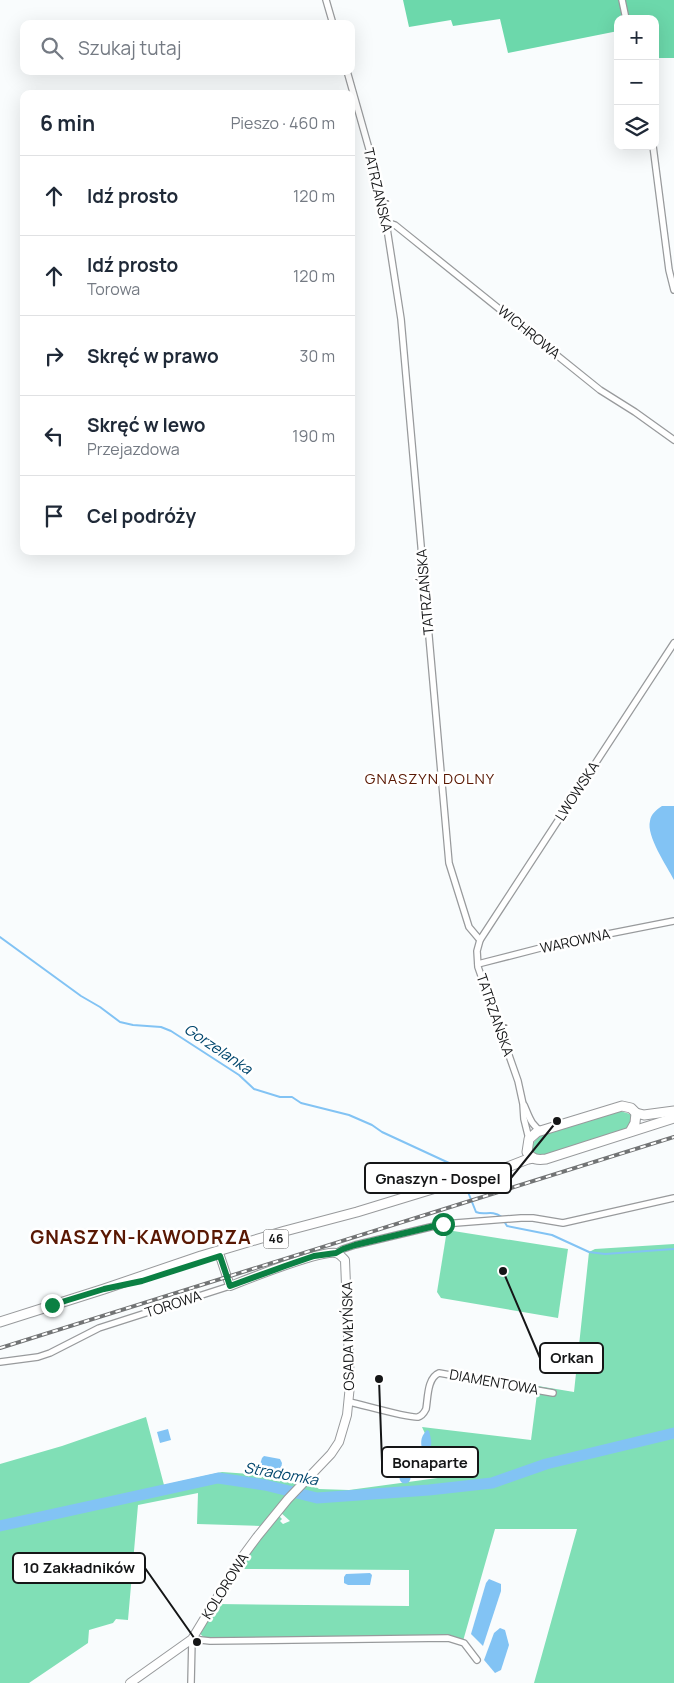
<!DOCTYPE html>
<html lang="pl">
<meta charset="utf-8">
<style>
:root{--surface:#fff;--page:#f6f6f7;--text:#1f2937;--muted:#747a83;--line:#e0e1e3}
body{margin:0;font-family:Manrope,sans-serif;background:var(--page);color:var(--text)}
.controls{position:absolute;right:15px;top:15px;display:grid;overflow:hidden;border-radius:10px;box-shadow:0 5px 20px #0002}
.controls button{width:45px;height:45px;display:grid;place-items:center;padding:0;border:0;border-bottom:1px solid var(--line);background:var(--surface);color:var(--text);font:25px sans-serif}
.stop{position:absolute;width:15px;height:15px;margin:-11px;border:4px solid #0b8043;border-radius:50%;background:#fff}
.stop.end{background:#0b8043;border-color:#fff;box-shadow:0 1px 5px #0008}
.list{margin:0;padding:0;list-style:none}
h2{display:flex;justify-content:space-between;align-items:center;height:65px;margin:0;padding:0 20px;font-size:21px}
h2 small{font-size:16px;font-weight:400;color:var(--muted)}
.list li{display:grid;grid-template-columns:32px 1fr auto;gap:15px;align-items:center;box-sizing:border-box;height:80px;padding:0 20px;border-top:1px solid var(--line)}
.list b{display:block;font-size:19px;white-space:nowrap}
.list p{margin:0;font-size:16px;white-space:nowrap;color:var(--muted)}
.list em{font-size:16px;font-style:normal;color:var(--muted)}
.icon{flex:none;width:28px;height:28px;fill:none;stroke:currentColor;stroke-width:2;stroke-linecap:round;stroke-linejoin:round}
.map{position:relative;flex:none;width:674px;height:1683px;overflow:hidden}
.search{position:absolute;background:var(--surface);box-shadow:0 5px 20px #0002;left:20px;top:20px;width:335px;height:55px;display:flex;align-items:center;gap:12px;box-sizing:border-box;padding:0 18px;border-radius:10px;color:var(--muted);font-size:19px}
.panel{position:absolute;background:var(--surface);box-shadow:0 5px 20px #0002;left:20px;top:90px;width:335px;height:465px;border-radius:10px}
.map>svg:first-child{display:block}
.green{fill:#80dfb6}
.forest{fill:#6cd8ab}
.water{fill:#82c3f4}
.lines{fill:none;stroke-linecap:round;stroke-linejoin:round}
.stream{stroke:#82c3f4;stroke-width:2}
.river{stroke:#82c3f4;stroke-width:11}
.street-casing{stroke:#989a9c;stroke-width:8}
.secondary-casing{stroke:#989a9c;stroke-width:10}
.primary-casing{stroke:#989a9c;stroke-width:11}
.street{stroke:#fff;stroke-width:5.5}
.secondary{stroke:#fff;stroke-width:8}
.primary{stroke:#fff;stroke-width:9}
.rail-casing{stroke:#727475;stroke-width:4}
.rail{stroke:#fff;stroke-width:2;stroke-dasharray:5.5;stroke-linecap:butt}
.route{stroke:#0b8043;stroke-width:6}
.labels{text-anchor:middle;stroke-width:5;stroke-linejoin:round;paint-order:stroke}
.shield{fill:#fff;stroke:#5b5c5d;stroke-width:1}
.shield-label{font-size:12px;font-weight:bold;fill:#151617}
.street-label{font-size:14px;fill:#151617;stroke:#fff}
.neighbourhood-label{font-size:15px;letter-spacing:1px;fill:#591803;stroke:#fff}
.water-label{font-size:15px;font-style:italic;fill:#00466d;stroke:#fff}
.district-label{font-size:19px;font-weight:bold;letter-spacing:1px;fill:#591803;stroke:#fff}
.leader{fill:none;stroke:#151617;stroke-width:2}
.callout-dot{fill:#151617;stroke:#fff;stroke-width:2}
.callout{fill:#fff;stroke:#151617;stroke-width:2}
.callout-label{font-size:15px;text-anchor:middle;font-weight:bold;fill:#151617}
</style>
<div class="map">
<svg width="674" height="1683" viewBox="0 0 674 1683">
<rect width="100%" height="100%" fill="#f9fcfd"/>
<!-- green -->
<g class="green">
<path d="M 616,1110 L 627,1113 L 633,1116 L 629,1127 L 625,1130 L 547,1156 L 538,1156 L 533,1153 C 530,1145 534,1141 541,1136 Z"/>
<polygon points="447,1230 568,1249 558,1318 441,1298 437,1292"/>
<path d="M 674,1244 L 674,1683 L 534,1683 L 577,1529 L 495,1529 L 463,1641 L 215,1639 C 209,1638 203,1639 200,1633 L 217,1604 L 409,1606 L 409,1570 L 238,1569 L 278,1515 L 282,1519 L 280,1521 L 283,1524 L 290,1521 L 280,1512 L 309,1482 L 319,1489 L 349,1490 L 445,1477 L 422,1427 L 531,1440 L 538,1386 L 574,1392 L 589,1252 L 595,1249 Z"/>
<polygon points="146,1417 164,1485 222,1472 250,1474 282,1480 298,1477 303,1479 261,1526 197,1524 198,1493 138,1505 128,1620 116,1619 113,1623 89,1630 88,1643 29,1683 0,1683 0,1464 62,1446"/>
</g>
<!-- forest -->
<polygon class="forest" points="403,0 674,0 674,58 655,58 655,19 618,19 618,31 508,53 500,19 453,26 451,20 409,27"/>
<!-- water -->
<g class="water">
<path d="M 662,806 L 674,806 L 674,880 C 667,866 646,836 650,821 C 651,814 656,810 662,806 Z"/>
<polygon points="168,1429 171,1440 160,1443 157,1432"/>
<path d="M 427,1430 L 429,1431 C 432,1442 434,1448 423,1454 C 421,1444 419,1438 427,1430 Z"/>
<path d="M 264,1456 L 280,1459 L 282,1463 L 280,1475 C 274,1477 263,1475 258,1471 L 262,1458 Z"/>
<circle cx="405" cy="1478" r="5.5"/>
<polygon points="370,1573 372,1575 370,1585 348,1585 344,1583 344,1577 346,1574"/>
<polygon points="489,1579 501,1584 501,1591 483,1646 471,1634 486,1583"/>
<polygon points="500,1628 505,1630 509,1645 501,1670 495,1673 484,1660 494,1633"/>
</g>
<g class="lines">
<!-- stream -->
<g class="stream">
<polyline points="0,937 81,996 100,1007 120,1022 133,1025 161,1027 171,1031 239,1075 254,1089 280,1097 292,1097 301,1103 349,1115 372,1125 382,1132 449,1163 460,1170 463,1178"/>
<path d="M 464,1182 L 476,1212 C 486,1216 490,1209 502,1217"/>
<polyline points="504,1221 507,1226 552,1235 589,1252 605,1254 674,1249"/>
</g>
<!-- river -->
<polyline class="river" points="0,1526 218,1478 265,1485 317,1498 429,1490 492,1483 546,1464 674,1433"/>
<defs>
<g id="street">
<polyline points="326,0 333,24"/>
<polyline points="622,0 626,19"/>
<polyline points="347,71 373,163 386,222 401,319 449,863 469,927 480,940"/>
<polyline points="653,146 669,270 674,290"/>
<polyline points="386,222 395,225 600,390 635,412 674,440"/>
<polyline points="478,964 552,945 674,921"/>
<path d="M 524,1105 C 529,1116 531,1126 542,1131"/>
<polyline points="529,1139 524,1119 523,1104 518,1081 478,967 477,951 480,940 674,643"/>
<polyline points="336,1253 343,1249 355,1245 443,1224 521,1218 533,1218 563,1223 674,1198"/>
<polyline points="0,1362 38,1357 50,1353 99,1328 230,1286"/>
<path d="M 349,1402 C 360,1404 411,1419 418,1417 C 422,1416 424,1413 426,1409 C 428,1398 427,1378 439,1373 L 553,1393"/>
<polyline points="191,1683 192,1639 210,1641 448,1638 464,1643 477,1660"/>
</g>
<path id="secondary" d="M 130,1683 L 192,1639 L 240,1560 L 257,1537 L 288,1499 L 331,1454 L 339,1442 L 347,1415 L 350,1385 L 345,1260 C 342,1257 340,1254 336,1253 C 320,1250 248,1279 230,1286 L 220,1256"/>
<g id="primary">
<polyline points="636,1113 644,1115 674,1111"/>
<path d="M 630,1132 L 635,1123 L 636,1113 L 631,1108 L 622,1106 L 537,1132 L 529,1139 L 527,1152 C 532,1160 538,1160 546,1159 L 674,1118"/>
<polyline points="0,1322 104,1289 201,1256 285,1231 357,1212 475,1176 500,1170 528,1159 533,1158"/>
</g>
</defs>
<!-- street casing -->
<use href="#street" class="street-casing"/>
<!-- secondary casing -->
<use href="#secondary" class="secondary-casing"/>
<!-- primary casing -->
<use href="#primary" class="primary-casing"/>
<!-- street -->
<use href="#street" class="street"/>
<!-- secondary -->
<use href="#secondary" class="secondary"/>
<!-- primary -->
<use href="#primary" class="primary"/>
<defs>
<polyline id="rail" points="0,1348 674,1137"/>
</defs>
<!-- rail casing -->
<use href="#rail" class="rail-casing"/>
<!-- rail -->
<use href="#rail" class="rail"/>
</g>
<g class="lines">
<!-- route -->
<polyline class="route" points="52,1305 104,1289 142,1281 220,1256 230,1286 285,1266 314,1256 336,1253 343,1249 355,1245 443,1224"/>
</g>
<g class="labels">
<!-- shield labels -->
<rect class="shield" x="263.5" y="1229.5" width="25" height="19" rx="4"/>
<g class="shield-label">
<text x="276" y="1243">46</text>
</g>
<!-- street labels -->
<g class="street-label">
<text transform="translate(378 190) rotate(77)" y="5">TATRZAŃSKA</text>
<text transform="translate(529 332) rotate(39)" y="5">WICHROWA</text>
<text transform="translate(425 592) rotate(-95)" y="5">TATRZAŃSKA</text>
<text transform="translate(577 791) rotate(-57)" y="5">LWOWSKA</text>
<text transform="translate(575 941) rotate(-12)" y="5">WAROWNA</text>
<text transform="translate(495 1015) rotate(71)" y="5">TATRZAŃSKA</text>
<text transform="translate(173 1304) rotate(-18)" y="5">TOROWA</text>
<text transform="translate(348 1336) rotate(-91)" y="5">OSADA MŁYŃSKA</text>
<text transform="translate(494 1382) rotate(10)" y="5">DIAMENTOWA</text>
<text transform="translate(225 1586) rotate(-58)" y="5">KOLOROWA</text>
</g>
<!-- neighbourhood labels -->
<g class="neighbourhood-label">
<text x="430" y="784">GNASZYN DOLNY</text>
</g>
<!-- water labels -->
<g class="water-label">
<text transform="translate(218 1049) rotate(34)" y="5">Gorzelanka</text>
<text transform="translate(281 1474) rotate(10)" y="5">Stradomka</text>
</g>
<!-- district labels -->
<g class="district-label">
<text x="141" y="1244">GNASZYN-KAWODRZA</text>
</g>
</g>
<!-- callouts -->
<path class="leader" d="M557 1121L511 1178M503 1271L540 1358M379 1379L382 1462M197 1642L145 1568"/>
<g class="callout-dot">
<circle cx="557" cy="1121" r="5"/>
<circle cx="503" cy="1271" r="5"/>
<circle cx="379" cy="1379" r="5"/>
<circle cx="197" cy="1642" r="5"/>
</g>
<g class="callout">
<rect x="365" y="1163" width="146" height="30" rx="5"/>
<rect x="540" y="1343" width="63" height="30" rx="5"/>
<rect x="382" y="1447" width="96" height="30" rx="5"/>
<rect x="13" y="1553" width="132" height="30" rx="5"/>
</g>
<g class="callout-label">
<text x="438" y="1184">Gnaszyn - Dospel</text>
<text x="572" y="1363">Orkan</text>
<text x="430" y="1468">Bonaparte</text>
<text x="79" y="1573">10 Zakładników</text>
</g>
</svg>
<div class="controls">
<button>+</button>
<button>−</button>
<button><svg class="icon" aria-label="layers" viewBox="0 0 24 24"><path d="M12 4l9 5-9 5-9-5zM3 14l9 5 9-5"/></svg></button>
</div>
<div class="stop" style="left:443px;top:1224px"></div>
<div class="stop end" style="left:52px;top:1305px"></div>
<div class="search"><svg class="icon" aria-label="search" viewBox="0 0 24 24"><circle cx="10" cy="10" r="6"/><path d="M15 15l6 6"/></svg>Szukaj tutaj</div>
<section class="panel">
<h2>6 min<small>Pieszo · 460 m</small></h2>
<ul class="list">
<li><svg class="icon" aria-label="ahead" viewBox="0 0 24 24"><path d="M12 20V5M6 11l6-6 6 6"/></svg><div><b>Idź prosto</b></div><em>120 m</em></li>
<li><svg class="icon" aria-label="ahead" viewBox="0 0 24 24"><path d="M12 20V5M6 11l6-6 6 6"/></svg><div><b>Idź prosto</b><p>Torowa</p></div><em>120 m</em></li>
<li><svg class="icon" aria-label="right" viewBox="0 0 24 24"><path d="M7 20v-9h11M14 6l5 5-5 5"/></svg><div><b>Skręć w prawo</b></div><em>30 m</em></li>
<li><svg class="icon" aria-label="left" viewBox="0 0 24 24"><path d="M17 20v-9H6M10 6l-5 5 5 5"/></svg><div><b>Skręć w lewo</b><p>Przejazdowa</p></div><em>190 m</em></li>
<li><svg class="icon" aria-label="arrive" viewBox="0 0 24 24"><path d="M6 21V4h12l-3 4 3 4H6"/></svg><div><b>Cel podróży</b></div></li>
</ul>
</section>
</div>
